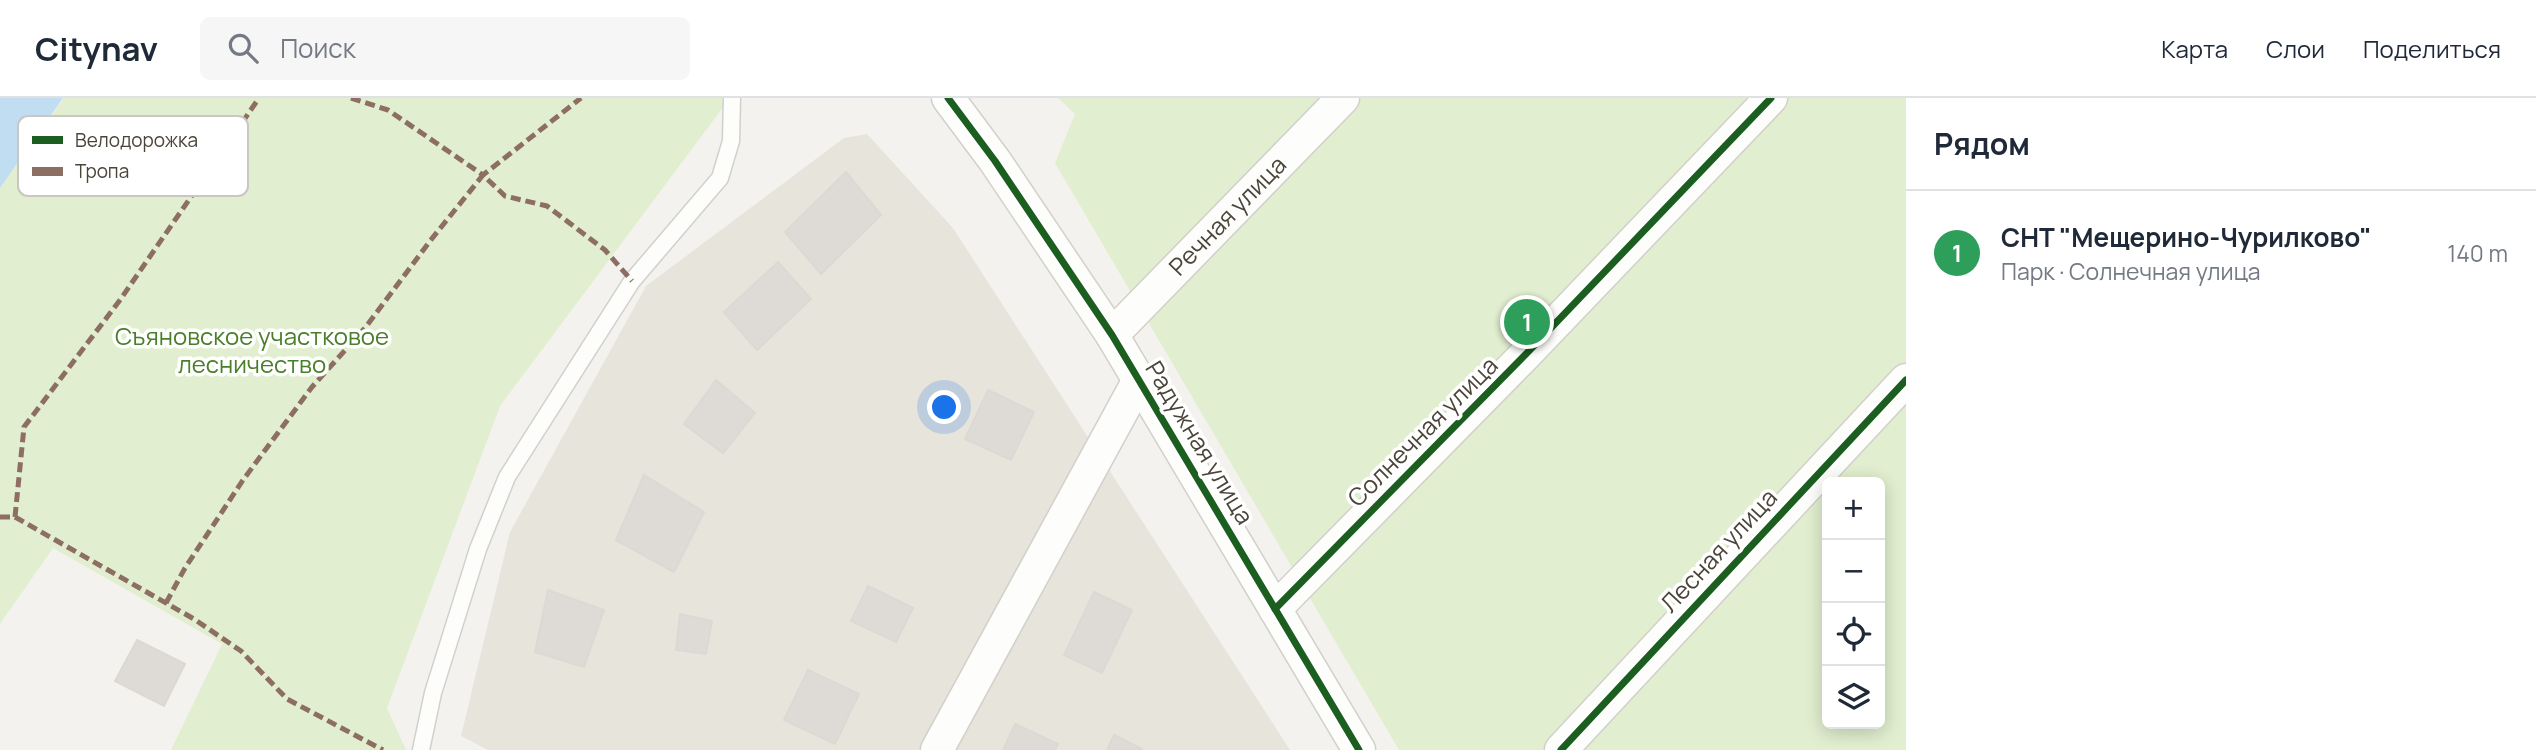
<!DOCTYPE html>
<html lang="ru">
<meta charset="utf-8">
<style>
:root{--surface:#fff;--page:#f6f6f7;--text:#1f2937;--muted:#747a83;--line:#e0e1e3;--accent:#1a73e8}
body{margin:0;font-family:Manrope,sans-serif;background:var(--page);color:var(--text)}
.controls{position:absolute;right:21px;bottom:21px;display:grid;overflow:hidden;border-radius:10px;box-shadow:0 4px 18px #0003}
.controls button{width:63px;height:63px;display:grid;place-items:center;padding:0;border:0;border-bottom:2px solid var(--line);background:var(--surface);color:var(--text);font:35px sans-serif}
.you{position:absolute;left:945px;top:310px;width:24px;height:24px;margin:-18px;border:5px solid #fff;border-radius:50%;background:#1a73e8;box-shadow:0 0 0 10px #1a73e833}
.badge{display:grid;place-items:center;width:46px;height:46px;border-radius:50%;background:var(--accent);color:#fff;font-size:23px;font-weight:700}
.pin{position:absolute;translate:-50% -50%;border:4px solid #fff;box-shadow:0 2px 7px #0006}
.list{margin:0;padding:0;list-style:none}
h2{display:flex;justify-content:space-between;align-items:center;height:91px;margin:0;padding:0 28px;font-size:30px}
h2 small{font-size:23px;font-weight:400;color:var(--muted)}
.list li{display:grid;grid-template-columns:46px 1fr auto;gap:21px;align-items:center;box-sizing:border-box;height:126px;padding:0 28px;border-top:2px solid var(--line)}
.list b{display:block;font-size:26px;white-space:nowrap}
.list p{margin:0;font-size:23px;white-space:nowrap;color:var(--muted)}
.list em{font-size:23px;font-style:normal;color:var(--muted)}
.icon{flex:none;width:38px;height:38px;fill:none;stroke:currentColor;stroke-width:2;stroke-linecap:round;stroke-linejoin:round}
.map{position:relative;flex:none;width:1906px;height:652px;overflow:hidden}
header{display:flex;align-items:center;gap:42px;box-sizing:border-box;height:98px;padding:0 35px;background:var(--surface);border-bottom:2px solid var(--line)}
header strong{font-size:33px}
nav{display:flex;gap:38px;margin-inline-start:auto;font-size:24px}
.search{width:490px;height:63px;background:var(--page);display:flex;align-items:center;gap:18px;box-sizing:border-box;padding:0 24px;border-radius:10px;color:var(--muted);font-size:26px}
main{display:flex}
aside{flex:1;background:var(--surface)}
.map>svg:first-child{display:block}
.residential{fill:#e7e4dc}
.green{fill:#e1eecf;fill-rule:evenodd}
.water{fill:#c0ddf1}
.building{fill:#dedbd6;stroke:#dcd9d4;stroke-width:2}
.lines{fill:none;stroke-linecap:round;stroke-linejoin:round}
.service-casing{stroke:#d2d0cb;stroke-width:19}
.minor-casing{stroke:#d2d0cb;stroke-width:35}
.service{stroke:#fdfdfc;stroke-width:16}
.minor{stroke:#fdfdfc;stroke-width:32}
.quiet{stroke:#8d6e63;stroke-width:5;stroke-dasharray:10 5;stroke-linecap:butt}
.cycleway-casing{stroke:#fff;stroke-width:11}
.cycleway{stroke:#1b5e20;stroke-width:7}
.labels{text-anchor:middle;stroke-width:7;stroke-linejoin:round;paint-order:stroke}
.street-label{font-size:24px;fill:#4b4439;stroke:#fff}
.park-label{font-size:24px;fill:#4a7f2a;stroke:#fff}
.key{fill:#fff;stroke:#c9c7c4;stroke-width:2}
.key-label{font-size:19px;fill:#4b4439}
</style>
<header>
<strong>Citynav</strong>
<div class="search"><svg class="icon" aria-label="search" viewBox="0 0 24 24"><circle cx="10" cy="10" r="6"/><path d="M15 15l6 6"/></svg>Поиск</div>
<nav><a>Карта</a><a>Слои</a><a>Поделиться</a></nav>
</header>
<main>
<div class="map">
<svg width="1906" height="652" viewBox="0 0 1906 652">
<rect width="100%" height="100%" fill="#f4f2ee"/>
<!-- residential -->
<polygon class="residential" points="867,36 953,130 1290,652 488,652 461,638 510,434 646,188 844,40"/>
<!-- green -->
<g class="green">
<polygon points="64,0 730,0 500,308 387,610 406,652 171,652 222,546 53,450 0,526 0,90"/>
<path d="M 1058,0 L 1906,0 L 1906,652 L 1399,652 L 1055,65 L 1075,16 ZM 1827,384 L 1880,384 L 1880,626 L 1827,626 Z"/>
</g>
<!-- water -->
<polygon class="water" points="0,0 63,0 0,90"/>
<!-- building -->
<g class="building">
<polygon points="846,74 881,117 821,176 785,134"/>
<polygon points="778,164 811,201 757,252 724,214"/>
<polygon points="716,282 755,315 723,355 684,326"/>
<polygon points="988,292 1034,314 1011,362 965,341"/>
<polygon points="644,377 704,414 674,474 616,442"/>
<polygon points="868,488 913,510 896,544 851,523"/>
<polygon points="548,492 604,512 584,569 535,554"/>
<polygon points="1094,494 1132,512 1102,575 1064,557"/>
<polygon points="680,516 712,523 706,556 676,552"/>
<polygon points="137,542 185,566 164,608 115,583"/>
<polygon points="808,572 859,596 835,646 784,622"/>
<polygon points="1015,626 1058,646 1055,652 1003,652"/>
<polygon points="1114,637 1142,651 1141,652 1107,652"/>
</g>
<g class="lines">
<defs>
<polyline id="service" points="421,652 433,595 478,451 507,379 632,183 720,80 731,43 732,0"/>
<g id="minor">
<polyline points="948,0 995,63 1112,237 1359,652"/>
<path id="s1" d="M 1112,237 L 1343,0"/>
<polyline points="1275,511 1525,257 1771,0"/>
<polyline points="937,652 1139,282"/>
<polyline points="1561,652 1906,282"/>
</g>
</defs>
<!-- service casing -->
<use href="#service" class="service-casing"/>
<!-- minor casing -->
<use href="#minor" class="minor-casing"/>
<!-- service -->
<use href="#service" class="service"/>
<!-- minor -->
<use href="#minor" class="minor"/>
<!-- quiet -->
<g class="quiet">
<polyline points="351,0 388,12 483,77 581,0"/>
<polyline points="0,419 15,419 194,521 241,553 287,601 383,652"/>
<polyline points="15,419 24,329 120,202 259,0"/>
<polyline points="166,505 185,470 243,382 312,289 365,230 430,143 483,77 505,98 547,108 605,152 632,183"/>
</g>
<defs>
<g id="cycleway">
<polyline points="948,0 995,63 1112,237 1359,652"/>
<polyline points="1275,511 1525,257 1771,0"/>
<polyline points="1561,652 1906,282"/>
</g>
</defs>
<!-- cycleway casing -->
<use href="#cycleway" class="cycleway-casing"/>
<!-- cycleway -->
<use href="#cycleway" class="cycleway"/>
</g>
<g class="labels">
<!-- street labels -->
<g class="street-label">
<text dy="8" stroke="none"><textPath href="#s1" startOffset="166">Речная улица</textPath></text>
<text transform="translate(1423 334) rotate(-45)" y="8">Солнечная улица</text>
<text transform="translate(1199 345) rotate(59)" y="8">Радужная улица</text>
<text transform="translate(1719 453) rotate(-47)" y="8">Лесная улица</text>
</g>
<!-- park labels -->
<g class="park-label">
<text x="252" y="247">Съяновское участковое<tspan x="252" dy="28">лесничество</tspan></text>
</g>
</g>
<!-- legend -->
<rect x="18" y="18" width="230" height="80" rx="10" class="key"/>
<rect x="32" y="38" width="31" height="8" fill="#1b5e20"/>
<rect x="32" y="69" width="31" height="9" fill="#8d6e63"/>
<g class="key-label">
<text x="75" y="49">Велодорожка</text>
<text x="75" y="80">Тропа</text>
</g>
</svg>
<div class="controls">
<button>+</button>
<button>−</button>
<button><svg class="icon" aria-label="locate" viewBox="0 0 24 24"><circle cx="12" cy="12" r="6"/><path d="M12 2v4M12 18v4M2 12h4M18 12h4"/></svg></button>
<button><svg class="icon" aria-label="layers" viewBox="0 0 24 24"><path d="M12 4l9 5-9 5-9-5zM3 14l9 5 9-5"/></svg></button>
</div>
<div class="you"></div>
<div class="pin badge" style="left:1527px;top:224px;background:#2e9e5b">1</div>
</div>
<aside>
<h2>Рядом<small></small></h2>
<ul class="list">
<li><span class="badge" style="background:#2e9e5b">1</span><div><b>СНТ &quot;Мещерино-Чурилково&quot;</b><p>Парк · Солнечная улица</p></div><em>140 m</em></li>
</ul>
</aside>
</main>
